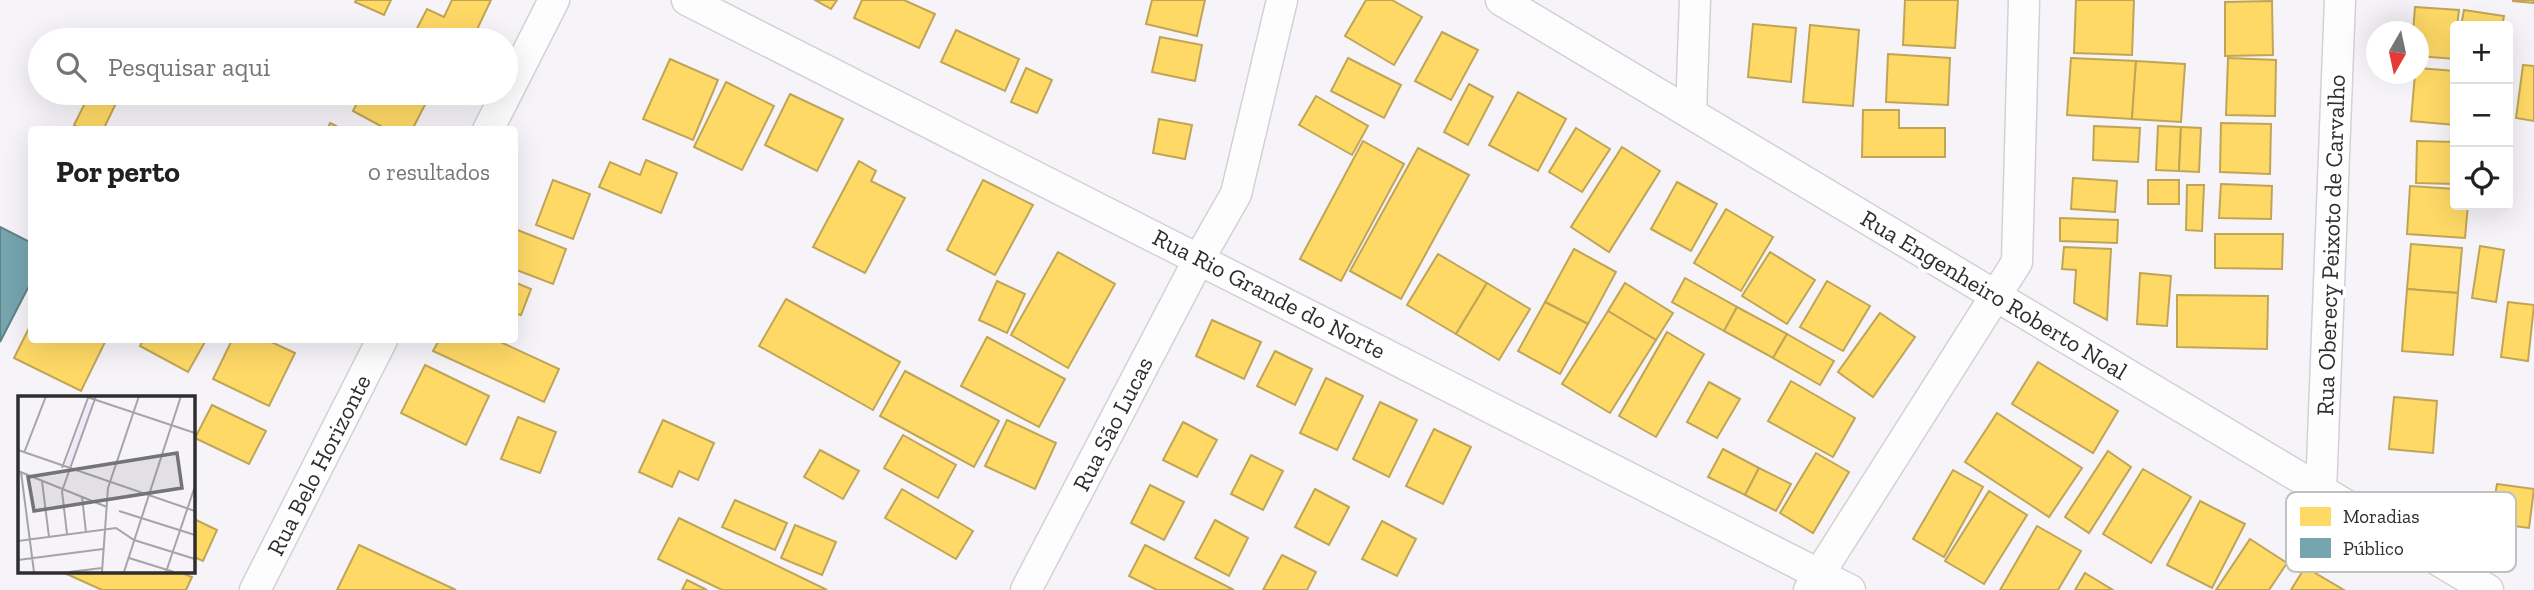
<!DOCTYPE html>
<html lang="pt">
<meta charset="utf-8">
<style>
:root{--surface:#fff;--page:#f2f2f2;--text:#202124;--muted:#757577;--line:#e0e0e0}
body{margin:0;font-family:"Zilla Slab",serif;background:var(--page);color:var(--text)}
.controls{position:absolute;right:21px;top:21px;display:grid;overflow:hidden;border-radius:7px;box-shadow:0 7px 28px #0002}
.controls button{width:63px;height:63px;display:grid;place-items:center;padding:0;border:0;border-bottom:2px solid var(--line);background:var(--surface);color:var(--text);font:35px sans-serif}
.compass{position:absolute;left:2366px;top:21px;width:63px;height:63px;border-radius:50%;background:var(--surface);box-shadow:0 7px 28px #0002;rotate:189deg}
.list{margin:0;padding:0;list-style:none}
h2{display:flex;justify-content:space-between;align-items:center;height:91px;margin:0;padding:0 28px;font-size:30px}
h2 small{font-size:23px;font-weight:400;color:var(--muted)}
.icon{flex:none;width:38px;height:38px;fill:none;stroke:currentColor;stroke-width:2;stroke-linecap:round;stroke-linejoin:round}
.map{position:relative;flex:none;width:2534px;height:590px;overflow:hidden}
.search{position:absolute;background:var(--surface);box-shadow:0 7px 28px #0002;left:28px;top:28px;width:490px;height:77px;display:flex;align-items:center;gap:18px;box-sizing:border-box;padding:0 24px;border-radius:38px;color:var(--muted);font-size:26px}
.panel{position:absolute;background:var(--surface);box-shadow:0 7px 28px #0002;left:28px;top:126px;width:490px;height:217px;border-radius:7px}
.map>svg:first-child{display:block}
.homes{fill:#ffd966;stroke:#c0a556;stroke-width:2}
.public{fill:#76a5af;stroke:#608189;stroke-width:2}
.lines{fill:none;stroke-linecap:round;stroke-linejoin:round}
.street-casing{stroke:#d3d1d4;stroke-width:33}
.street{stroke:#fefdfe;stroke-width:30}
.labels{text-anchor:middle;stroke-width:7;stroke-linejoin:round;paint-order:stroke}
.street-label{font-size:24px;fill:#2e2d2f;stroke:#fff}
.inset-road{fill:none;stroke:#a6a4a8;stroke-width:2}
.view{fill:#747375;fill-opacity:0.15;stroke:#747375;stroke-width:3.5}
.inset-edge{fill:none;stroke:#2e2d2f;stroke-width:3.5}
.key{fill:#fff;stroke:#c0c0c1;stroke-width:2}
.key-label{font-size:19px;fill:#2e2d2f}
</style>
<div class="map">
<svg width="2534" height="590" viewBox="0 0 2534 590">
<rect width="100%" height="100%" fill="#f6f4f8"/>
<!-- homes -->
<g class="homes">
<polygon points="356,0 391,0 384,15 355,2"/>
<polygon points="452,0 491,0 472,40 411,40 427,9 444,17"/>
<polygon points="815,0 837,0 831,9"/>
<polygon points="862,0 904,0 935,14 919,48 854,18"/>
<polygon points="1152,0 1205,0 1197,36 1146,24"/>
<polygon points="1366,0 1392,0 1422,17 1394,65 1345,36"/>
<polygon points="1905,0 1958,0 1955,48 1903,45"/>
<polygon points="2076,0 2134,0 2132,55 2074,53"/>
<polygon points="2513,0 2534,0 2534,3 2513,1"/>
<polygon points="2272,1 2273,55 2225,56 2225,2"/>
<polygon points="2415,7 2459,10 2457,26 2455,26 2455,59 2418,56 2418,32 2413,32"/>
<polygon points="2464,10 2504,16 2502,26 2461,26"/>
<polygon points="1753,24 1796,28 1791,82 1748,77"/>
<polygon points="1810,25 1859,30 1853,106 1803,102"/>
<polygon points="956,30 1019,59 1005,91 941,62"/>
<polygon points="1442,32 1478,50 1451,100 1415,81"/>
<polygon points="1160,37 1202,45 1195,81 1152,72"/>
<polygon points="1888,54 1950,58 1948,105 1886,102"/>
<polygon points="1348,58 1401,85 1384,118 1331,91"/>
<polygon points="2071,58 2136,61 2132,119 2067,115"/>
<polygon points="2228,58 2276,60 2275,116 2226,115"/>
<polygon points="670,59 718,80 693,140 643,119"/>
<polygon points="2136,61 2185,64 2181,122 2132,119"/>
<polygon points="2523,65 2534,66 2534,121 2516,118"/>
<polygon points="1026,68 1052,80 1037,113 1011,102"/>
<polygon points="2418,68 2455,71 2455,125 2411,121 2415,74 2418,74"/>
<polygon points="726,82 774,106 742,170 694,147"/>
<polygon points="1469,84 1493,97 1468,145 1444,132"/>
<polygon points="1518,92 1566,119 1538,171 1489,145"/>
<polygon points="90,93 121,93 103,130 83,130 74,125"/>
<polygon points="362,93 431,93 412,130 388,130 353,111"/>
<polygon points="790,94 843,119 817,171 765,145"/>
<polygon points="1316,96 1368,126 1352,155 1299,125"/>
<polygon points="1863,110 1899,110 1899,128 1945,128 1945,157 1862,157"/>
<polygon points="1159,119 1192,125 1185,159 1153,153"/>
<polygon points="330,123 344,130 327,130"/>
<polygon points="2221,123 2271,124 2270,174 2220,172"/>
<polygon points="2094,126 2140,128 2138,162 2093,160"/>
<polygon points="2158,126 2181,127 2179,171 2156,170"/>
<polygon points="2181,127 2201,128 2199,172 2179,171"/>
<polygon points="1576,128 1610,149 1582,192 1549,172"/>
<polygon points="1363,141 1404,164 1341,281 1300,259"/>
<polygon points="2417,141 2455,142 2455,184 2416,183"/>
<polygon points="1622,147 1660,171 1609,252 1571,227"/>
<polygon points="1418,148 1469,175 1401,299 1350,271"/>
<polygon points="646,160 677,173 661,213 599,187 610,162 640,175"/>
<polygon points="859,161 876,171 871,181 905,198 865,273 813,247"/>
<polygon points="2073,178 2117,181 2115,212 2071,209"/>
<polygon points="553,180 590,194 573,239 536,225"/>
<polygon points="983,180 1033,205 995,275 947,250"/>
<rect x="2148" y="180" width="31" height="24"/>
<polygon points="1677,182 1717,204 1691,251 1651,229"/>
<polygon points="2221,184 2272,186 2271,219 2219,218"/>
<polygon points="2187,185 2204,185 2202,231 2186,230"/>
<polygon points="2410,186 2455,189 2455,205 2468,205 2465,238 2407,234"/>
<polygon points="1726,209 1773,237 1741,291 1694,263"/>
<polygon points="2060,218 2118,220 2117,243 2060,241"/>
<polygon points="515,229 566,249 553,284 514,269"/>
<polygon points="2215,234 2283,234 2282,269 2215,268"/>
<polygon points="2411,244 2462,248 2458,293 2407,289"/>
<polygon points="2480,246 2504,250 2496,302 2472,298"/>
<polygon points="2064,247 2111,249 2107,320 2074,303 2076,270 2062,269"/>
<polygon points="1574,249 1616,272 1588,324 1545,302"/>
<polygon points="1058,252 1115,284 1068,368 1011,335"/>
<polygon points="1770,252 1815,280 1787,324 1742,296"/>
<polygon points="1438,254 1487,283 1456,334 1407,305"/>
<polygon points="2140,273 2171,276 2167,326 2137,324"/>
<polygon points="1685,278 1737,307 1724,331 1672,302"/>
<polygon points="997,281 1025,294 1007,333 979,320"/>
<polygon points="1827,281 1870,306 1843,351 1800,327"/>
<polygon points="514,282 531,289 521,315 514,313"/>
<polygon points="1487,283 1530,309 1499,360 1456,334"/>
<polygon points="1625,283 1673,313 1656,340 1608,311"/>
<polygon points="2407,289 2458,293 2453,355 2402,351"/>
<polygon points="2177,295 2268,296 2267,349 2177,347"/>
<polygon points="786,299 900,362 873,410 759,346"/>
<polygon points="1545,302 1588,324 1560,374 1518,351"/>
<polygon points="2508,302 2534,305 2528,361 2501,357"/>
<polygon points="1737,307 1787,334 1773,358 1724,331"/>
<polygon points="1608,311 1656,340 1610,413 1562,384"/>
<polygon points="1880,313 1915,337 1873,397 1838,372"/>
<polygon points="1212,320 1261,342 1244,379 1196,356"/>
<polygon points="32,322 32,340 106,340 81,391 14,358"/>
<polygon points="1667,332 1704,354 1656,437 1619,416"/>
<polygon points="1787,334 1834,361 1820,385 1773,358"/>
<polygon points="987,337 1065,379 1039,427 961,386"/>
<polygon points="143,340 206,340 188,372 140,346"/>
<polygon points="232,340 267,340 295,353 269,406 213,379"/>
<polygon points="439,340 496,340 559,369 544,402 433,351"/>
<polygon points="1275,351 1312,369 1295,405 1257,386"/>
<polygon points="2038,362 2118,411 2093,453 2012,404"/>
<polygon points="425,365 489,396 466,445 401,413"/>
<polygon points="905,371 999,421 974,467 880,416"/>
<polygon points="1326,378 1363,396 1337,450 1300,433"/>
<polygon points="1791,381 1855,418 1833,457 1768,421"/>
<polygon points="1709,382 1740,399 1717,438 1687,422"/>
<polygon points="2394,397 2437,401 2433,453 2389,449"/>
<polygon points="1380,402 1417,420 1389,477 1353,459"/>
<polygon points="212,405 266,431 249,464 195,438"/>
<polygon points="1997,413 2082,468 2049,517 1965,462"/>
<polygon points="518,417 556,432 540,473 501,459"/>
<polygon points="663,420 714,443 698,480 679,471 672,487 639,472"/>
<polygon points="1007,420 1056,443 1035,489 985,466"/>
<polygon points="1183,422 1217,440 1197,477 1163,460"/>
<polygon points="1434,429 1471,447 1443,504 1406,486"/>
<polygon points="903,435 956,465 938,498 884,468"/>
<polygon points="1723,449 1759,468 1745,495 1708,477"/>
<polygon points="820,450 859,471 843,499 804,477"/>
<polygon points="2108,451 2131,467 2089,533 2065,517"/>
<polygon points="1816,453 1849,472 1813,533 1780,513"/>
<polygon points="1251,455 1283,471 1263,510 1231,494"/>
<polygon points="1759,468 1791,484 1776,511 1745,495"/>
<polygon points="2143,469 2191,497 2151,563 2103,534"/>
<polygon points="1953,470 1983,487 1944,557 1913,539"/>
<polygon points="2497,484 2534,489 2529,528 2490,523"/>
<polygon points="1150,485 1184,502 1164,540 1131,523"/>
<polygon points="902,489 973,531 956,559 885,518"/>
<polygon points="1315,489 1349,507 1329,545 1295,527"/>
<polygon points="1989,491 2027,515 1984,584 1945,561"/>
<polygon points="735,500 787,523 775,550 722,527"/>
<polygon points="2200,501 2245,524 2212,588 2167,565"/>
<polygon points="192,518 217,530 203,561 192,556"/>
<polygon points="679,518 827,590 722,590 658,559"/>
<polygon points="1215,520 1248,538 1229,576 1195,558"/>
<polygon points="1382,521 1416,539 1397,576 1362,559"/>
<polygon points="795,525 836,542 822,575 781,558"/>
<polygon points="2037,526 2081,551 2058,590 2000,590"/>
<polygon points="2250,539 2287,563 2269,590 2216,590"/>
<polygon points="359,545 456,590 337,590"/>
<polygon points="1145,545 1234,590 1157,590 1129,576"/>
<polygon points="1282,555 1316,572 1307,590 1263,590"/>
<polygon points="2305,567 2344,590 2291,590"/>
<polygon points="60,571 177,571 192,577 186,590 102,590"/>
<polygon points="2085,573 2113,590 2075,590"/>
<polygon points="687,580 707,590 682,590"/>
</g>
<!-- public -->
<polygon class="public" points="0,227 32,243 32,280 0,342"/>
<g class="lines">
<defs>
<g id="street">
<polyline points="687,0 1850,590"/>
<polyline points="1501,0 2488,590"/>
<polyline points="1691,113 1695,0"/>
<polyline points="488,130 554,0"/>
<polyline points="2321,491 2340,0"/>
<polyline points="255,590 382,340"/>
<polyline points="1026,590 1199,259 1236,194 1282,0"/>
<polyline points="1809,590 2017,262 2024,0"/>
</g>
</defs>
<!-- street casing -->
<use href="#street" class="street-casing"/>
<!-- street -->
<use href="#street" class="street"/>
</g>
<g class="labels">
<!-- street labels -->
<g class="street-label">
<text transform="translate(2331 245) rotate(-88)" y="8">Rua Oberecy Peixoto de Carvalho</text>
<text transform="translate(1269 294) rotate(27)" y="8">Rua Rio Grande do Norte</text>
<text transform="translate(1994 295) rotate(31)" y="8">Rua Engenheiro Roberto Noal</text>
<text transform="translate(1113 424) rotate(-63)" y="8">Rua São Lucas</text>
<text transform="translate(319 465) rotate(-63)" y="8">Rua Belo Horizonte</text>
</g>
</g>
<!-- overview -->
<g transform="translate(18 396)">
<rect width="177" height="177" fill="#f6f4f8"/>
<path d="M 71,5 L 74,9 L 52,71 L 47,70 Z" fill="#f1e7f9"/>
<path class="inset-road" d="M 66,0 L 177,37M 0,54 L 177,115M 6,57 L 28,0M 44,72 L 70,2M 0,75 L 89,111M 3,76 L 16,176M 24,85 L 31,141M 64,101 L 68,136M 101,115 L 177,139M 49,138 L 44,95 L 78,0M 0,145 L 98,132 L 116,144 L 177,163M 111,162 L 156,176M 0,164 L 85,153M 51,176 L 84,172M 84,176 L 90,92 L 121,0M 106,176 L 163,0M 148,176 L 177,90"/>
<path class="view" d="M 159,57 L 164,92 L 16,115 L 10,81 Z"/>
<rect width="177" height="177" class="inset-edge"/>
</g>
<!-- legend -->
<rect x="2286" y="492" width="230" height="80" rx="10" class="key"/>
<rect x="2300" y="507" width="31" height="19" fill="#ffd966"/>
<rect x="2300" y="538" width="31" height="20" fill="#76a5af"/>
<g class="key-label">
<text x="2343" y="523">Moradias</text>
<text x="2343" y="555">Público</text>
</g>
</svg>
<div class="controls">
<button>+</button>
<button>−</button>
<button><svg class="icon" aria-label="locate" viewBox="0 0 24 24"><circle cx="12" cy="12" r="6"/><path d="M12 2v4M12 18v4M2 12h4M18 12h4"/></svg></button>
</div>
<svg class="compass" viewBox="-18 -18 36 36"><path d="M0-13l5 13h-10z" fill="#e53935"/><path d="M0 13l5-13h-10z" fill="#757577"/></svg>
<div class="search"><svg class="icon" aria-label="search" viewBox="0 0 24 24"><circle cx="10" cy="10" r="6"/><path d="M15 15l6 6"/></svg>Pesquisar aqui</div>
<section class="panel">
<h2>Por perto<small>0 resultados</small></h2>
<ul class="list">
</ul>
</section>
</div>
